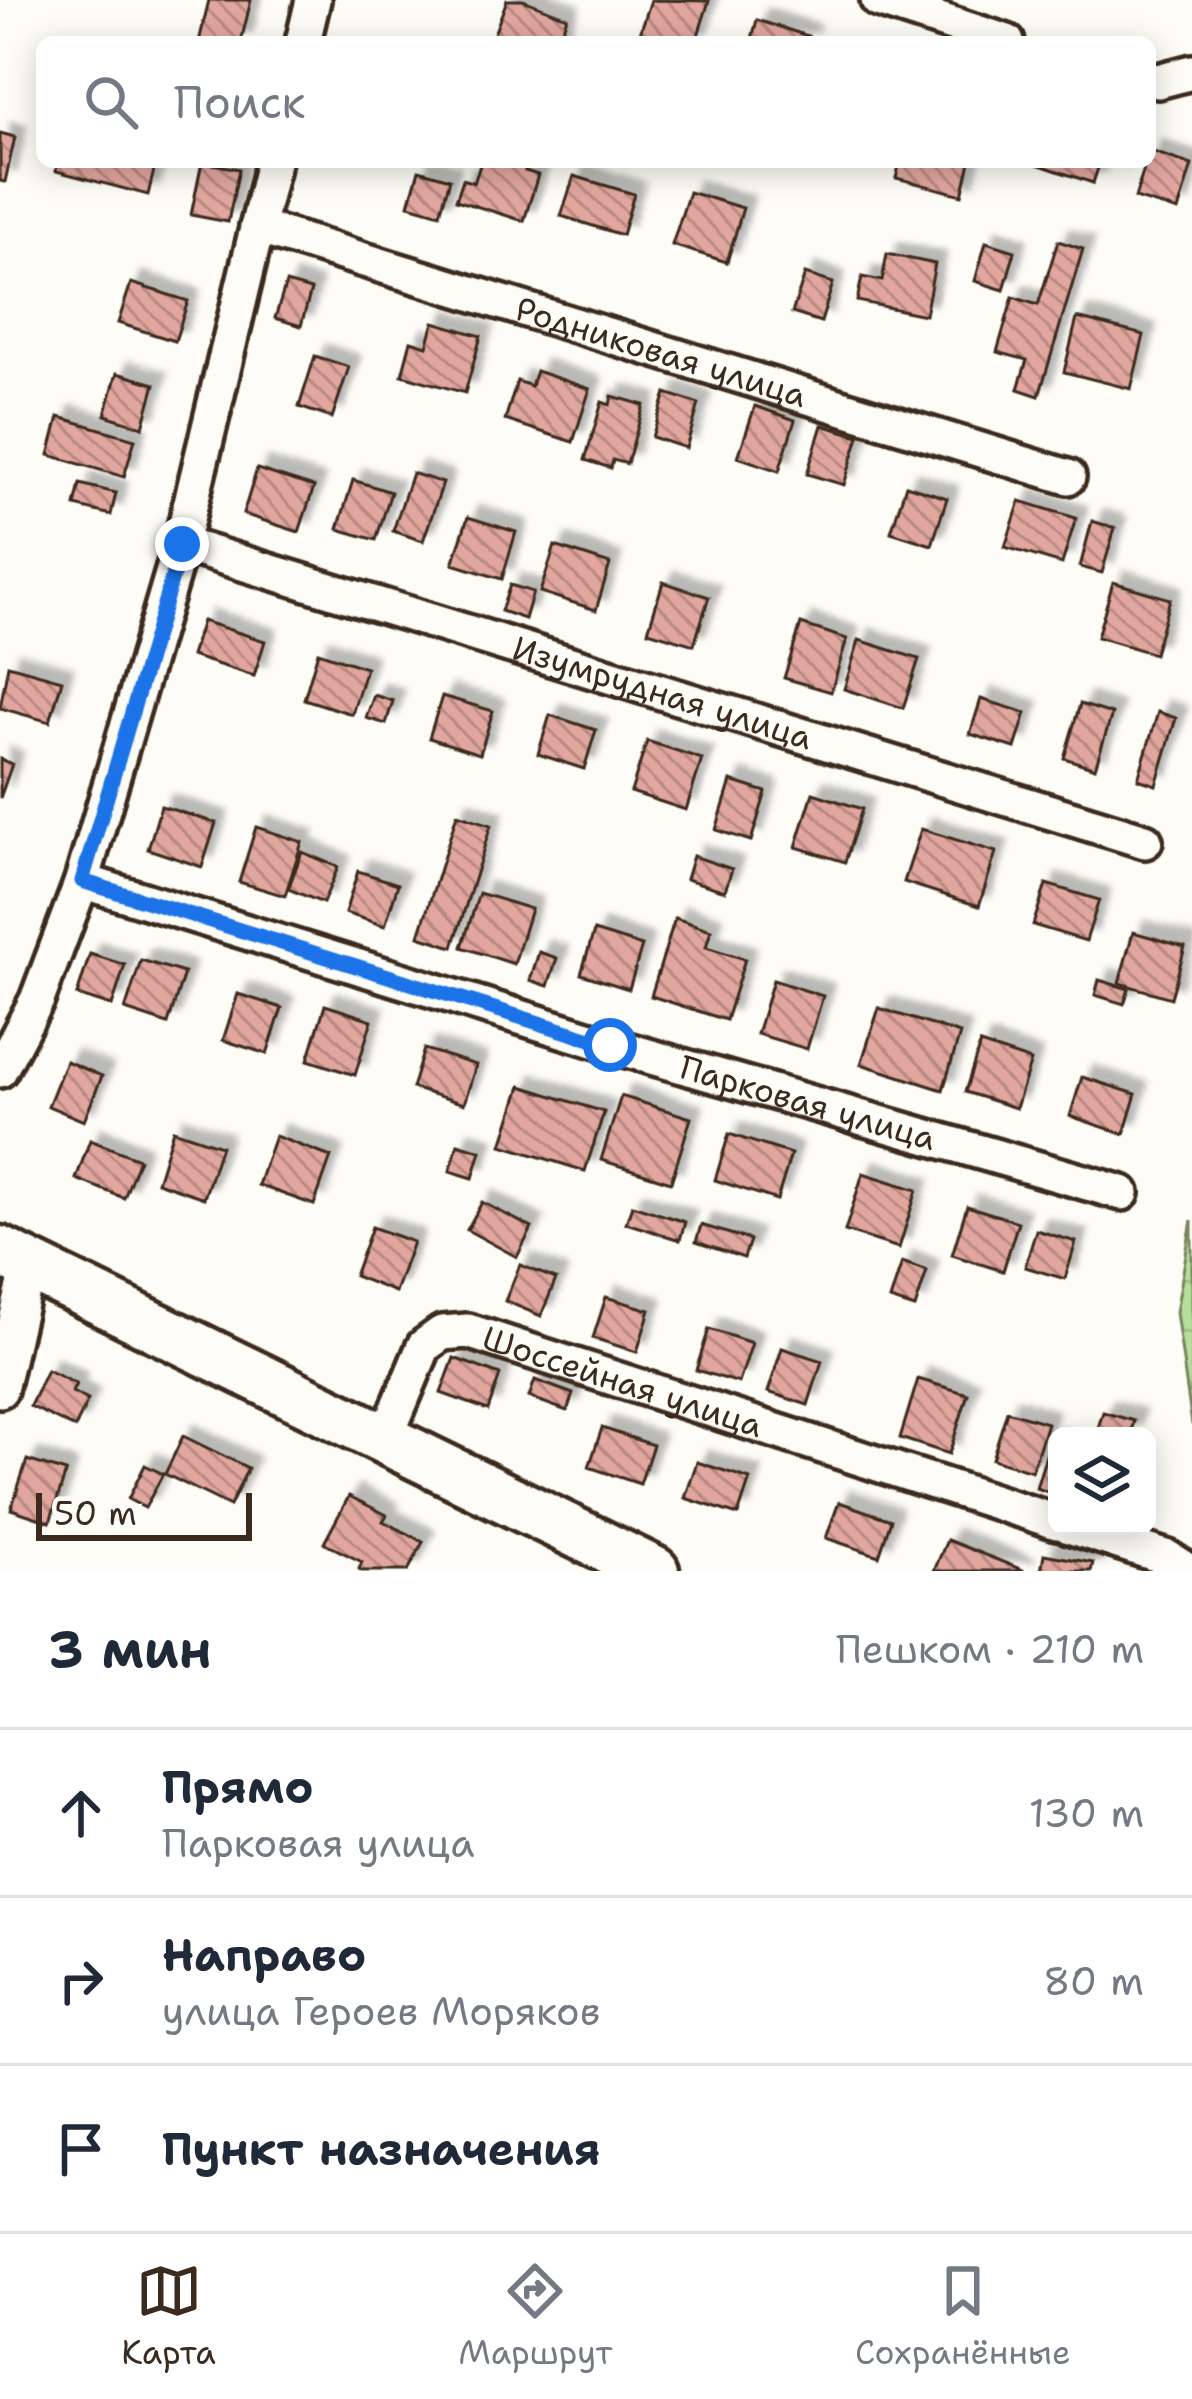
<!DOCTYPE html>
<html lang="ru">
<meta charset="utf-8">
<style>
:root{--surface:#fff;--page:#f6f6f7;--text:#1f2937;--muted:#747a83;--line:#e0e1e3;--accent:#3b2a1e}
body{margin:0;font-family:"Shantell Sans",sans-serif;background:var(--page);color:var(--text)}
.controls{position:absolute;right:36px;bottom:36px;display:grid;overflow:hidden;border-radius:18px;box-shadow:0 6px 30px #0003}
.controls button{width:108px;height:108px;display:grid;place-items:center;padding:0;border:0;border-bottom:3px solid var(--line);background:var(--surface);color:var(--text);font:60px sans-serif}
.scale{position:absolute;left:36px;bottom:30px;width:216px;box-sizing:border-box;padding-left:12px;border:6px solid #3b2a1e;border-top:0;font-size:33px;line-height:42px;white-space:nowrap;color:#3b2a1e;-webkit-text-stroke:9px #fdfcf7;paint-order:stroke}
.stop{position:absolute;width:36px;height:36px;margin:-27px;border:9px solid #1a73e8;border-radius:50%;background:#fff}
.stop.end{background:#1a73e8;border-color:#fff;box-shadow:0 3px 12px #0008}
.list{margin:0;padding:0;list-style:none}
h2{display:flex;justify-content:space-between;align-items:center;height:156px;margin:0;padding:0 48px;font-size:51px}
h2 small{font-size:39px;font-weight:400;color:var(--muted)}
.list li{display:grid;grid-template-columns:78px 1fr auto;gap:36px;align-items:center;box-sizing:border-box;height:168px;padding:0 48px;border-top:3px solid var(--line)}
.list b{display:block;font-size:45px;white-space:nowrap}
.list p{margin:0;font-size:39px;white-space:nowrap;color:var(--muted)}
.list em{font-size:39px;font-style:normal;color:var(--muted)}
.icon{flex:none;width:66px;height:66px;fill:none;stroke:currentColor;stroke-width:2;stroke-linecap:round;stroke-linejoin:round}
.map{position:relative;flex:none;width:1192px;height:1571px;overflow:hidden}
.search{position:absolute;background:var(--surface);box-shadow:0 6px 30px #0003;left:36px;right:36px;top:36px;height:132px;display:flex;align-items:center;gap:30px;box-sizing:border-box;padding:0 42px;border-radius:18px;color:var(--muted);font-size:45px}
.sheet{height:660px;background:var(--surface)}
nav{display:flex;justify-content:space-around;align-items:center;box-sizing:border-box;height:168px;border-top:3px solid var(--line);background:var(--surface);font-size:33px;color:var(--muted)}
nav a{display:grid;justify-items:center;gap:6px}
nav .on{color:var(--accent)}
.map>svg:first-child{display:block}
.forest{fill:url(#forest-crowns);stroke:#78845d;stroke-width:3}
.building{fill:url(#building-back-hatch);stroke:#3b2a1e;stroke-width:3;filter:url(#shadow)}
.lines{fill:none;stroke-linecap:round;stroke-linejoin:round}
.minor-casing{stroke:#3b2a1e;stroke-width:42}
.secondary-casing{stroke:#3b2a1e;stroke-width:57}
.minor{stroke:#fdfcf7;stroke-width:33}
.secondary{stroke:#fdfcf7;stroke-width:48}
.route{stroke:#1a73e8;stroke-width:15}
.labels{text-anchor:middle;stroke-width:12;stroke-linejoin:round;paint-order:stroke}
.street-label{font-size:33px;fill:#3b2a1e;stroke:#fdfcf7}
</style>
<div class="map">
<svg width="1192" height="1571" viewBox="0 0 1192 1571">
<defs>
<pattern id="forest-crowns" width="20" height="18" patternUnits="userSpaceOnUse" patternTransform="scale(3)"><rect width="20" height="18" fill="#b6df9c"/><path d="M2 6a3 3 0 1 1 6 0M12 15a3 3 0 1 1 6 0" fill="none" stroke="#9dc086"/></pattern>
<pattern id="building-back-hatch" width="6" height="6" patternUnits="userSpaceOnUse" patternTransform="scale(3)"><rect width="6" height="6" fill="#e1a79f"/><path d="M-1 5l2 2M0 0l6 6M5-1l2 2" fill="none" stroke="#b88881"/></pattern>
<filter id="shadow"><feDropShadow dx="11" dy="-11" stdDeviation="3" flood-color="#0004"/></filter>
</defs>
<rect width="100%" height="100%" fill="#fdfcf7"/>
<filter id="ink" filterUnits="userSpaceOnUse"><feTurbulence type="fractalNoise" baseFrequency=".00833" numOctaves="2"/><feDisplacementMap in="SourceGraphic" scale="24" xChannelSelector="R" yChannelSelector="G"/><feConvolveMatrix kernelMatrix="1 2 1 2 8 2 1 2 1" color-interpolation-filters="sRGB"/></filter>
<g filter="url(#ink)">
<!-- forest -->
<polygon class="forest" points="1192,1220 1192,1425 1176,1312"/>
<!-- building -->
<g class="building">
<polygon points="209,0 251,0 241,42 199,42"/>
<polygon points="507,0 523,0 567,17 558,42 491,42"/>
<polygon points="651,0 709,1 696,42 637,42"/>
<polygon points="757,20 808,36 806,42 751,42"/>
<polygon points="0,133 15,137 5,182 0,181"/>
<polygon points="1150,151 1192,165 1178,211 1135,198 1146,162 1150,162"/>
<polygon points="58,162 156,162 148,195 56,171"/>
<polygon points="202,162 239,169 228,222 191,215"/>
<polygon points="481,162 528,162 525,171 538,175 524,221 456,200 463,179 474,183"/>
<polygon points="900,162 970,162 962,195 896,178"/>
<polygon points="1031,162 1100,162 1093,183"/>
<polygon points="419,170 450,179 440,214 409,205"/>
<polygon points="574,176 634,194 622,235 561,216"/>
<polygon points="689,192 743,208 727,262 672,245"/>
<polygon points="1058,241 1083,249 1039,396 1018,389 1027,360 997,352 1013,297 1038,305"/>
<polygon points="986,242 1015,251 1004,290 975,281"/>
<polygon points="887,254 935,264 925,315 857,301 862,277 882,281"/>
<polygon points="805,274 833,283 821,322 792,313"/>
<polygon points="131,283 188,301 175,341 118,323"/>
<polygon points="286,283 311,290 301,326 275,318"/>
<polygon points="1077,318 1144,335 1131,389 1064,372"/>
<polygon points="434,322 481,336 465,393 402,375 411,341 427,346"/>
<polygon points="315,356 349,367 332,418 299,407"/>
<polygon points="536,371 590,389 573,442 505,420 517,381 531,386"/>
<polygon points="117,373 155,384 143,427 105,415"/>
<polygon points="666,393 699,404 686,448 652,437"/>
<polygon points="612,396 644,405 627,464 613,460 611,468 585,460 602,402 610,405"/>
<polygon points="755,406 795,420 779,471 738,457"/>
<polygon points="59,417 135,439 124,477 49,455"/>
<polygon points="822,425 859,436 844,485 807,474"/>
<polygon points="257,469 314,487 299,532 243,514"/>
<polygon points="412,473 443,483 423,541 393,531"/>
<polygon points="353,480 391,492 376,540 338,529"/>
<polygon points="80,484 116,493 111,515 75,506"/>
<polygon points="906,485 947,498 932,545 891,532"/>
<polygon points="1020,501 1076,518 1062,564 1005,547"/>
<polygon points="468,517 516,532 502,579 453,564"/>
<polygon points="1092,521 1115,528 1102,573 1080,567"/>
<polygon points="555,546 610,564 596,610 540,592"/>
<polygon points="663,582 709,597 694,645 648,631"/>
<polygon points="1113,582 1170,599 1154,654 1097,637"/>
<polygon points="510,585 533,592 525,619 501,611"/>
<polygon points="202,621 265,641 254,676 191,656"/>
<polygon points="801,624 847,639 831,692 784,678"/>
<polygon points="859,640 919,659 903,708 844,689"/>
<polygon points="318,652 366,668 352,714 304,699"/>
<polygon points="8,665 62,680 50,722 0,708"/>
<polygon points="374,695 393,701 386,724 366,718"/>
<polygon points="442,696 493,711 480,754 429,738"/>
<polygon points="981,699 1026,713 1015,748 970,734"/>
<polygon points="1080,704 1112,714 1095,768 1064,758"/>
<polygon points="1158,712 1176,718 1156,785 1138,779"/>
<polygon points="550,715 596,730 584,769 538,754"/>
<polygon points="647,741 702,759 686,810 631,792"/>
<polygon points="0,759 12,764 0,798"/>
<polygon points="731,781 766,792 751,841 716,830"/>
<polygon points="813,793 862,809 845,862 796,847"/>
<polygon points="161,806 216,823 202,867 148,849"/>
<polygon points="457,814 491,825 453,947 419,936"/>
<polygon points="256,827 302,842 285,896 239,882"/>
<polygon points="921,829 996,852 979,906 904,882"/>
<polygon points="302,852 338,867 323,903 288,889"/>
<polygon points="693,856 732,869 725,891 686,879"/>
<polygon points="358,871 398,884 385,926 345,913"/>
<polygon points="1046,884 1099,900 1086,941 1033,925"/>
<polygon points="479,893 531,909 514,964 462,947"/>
<polygon points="675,918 711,930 706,947 745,959 726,1020 651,996"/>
<polygon points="594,931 642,946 629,989 581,974"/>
<polygon points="1133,932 1185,947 1171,998 1119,983"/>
<polygon points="539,952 557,958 548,986 530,980"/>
<polygon points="90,954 125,965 112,1006 77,995"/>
<polygon points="141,960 184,973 168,1024 125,1010"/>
<polygon points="773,980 823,996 807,1049 757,1034"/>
<polygon points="1099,980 1129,989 1124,1004 1095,995"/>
<polygon points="238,994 282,1008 267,1054 223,1040"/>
<polygon points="325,1005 372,1020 355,1075 308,1060"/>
<polygon points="879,1008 960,1034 943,1090 861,1064"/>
<polygon points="980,1044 1031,1061 1016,1108 965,1092"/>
<polygon points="424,1049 476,1065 464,1104 412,1088"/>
<polygon points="66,1061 102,1076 84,1121 48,1106"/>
<polygon points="1082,1077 1136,1094 1124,1134 1070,1116"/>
<polygon points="521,1086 604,1112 585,1171 502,1145"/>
<polygon points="621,1096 691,1118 671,1182 601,1160"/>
<polygon points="173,1130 221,1146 204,1198 157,1182"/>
<polygon points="729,1134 791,1154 777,1200 715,1180"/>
<polygon points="275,1136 331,1157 314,1205 258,1185"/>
<polygon points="90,1140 139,1159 124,1198 76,1179"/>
<polygon points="458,1144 481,1151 473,1178 450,1171"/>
<polygon points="863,1173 917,1190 899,1248 845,1231"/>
<polygon points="482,1202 532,1228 517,1257 467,1230"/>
<polygon points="632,1205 685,1222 680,1240 626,1223"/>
<polygon points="967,1206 1018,1222 1003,1271 952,1255"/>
<polygon points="701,1225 750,1240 744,1258 696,1242"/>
<polygon points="372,1227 413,1242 395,1292 354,1276"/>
<polygon points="1036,1230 1076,1242 1065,1279 1025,1267"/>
<polygon points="902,1262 927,1271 915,1308 890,1300"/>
<polygon points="520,1265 556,1279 541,1316 505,1301"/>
<polygon points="606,1297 650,1310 637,1352 593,1338"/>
<polygon points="709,1329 752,1343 739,1383 696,1370"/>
<polygon points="782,1348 822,1361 808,1405 768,1392"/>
<polygon points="454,1358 500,1375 488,1410 441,1393"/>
<polygon points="47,1370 76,1384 72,1392 88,1400 75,1428 30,1406"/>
<polygon points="918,1379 968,1394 949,1454 900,1438"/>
<polygon points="535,1380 573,1394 567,1411 529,1397"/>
<polygon points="1007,1411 1047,1423 1032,1471 992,1459"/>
<polygon points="1103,1412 1134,1421 1130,1436 1096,1434"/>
<polygon points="602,1428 653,1445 640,1484 589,1467"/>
<polygon points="183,1436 248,1468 230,1506 165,1474"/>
<polygon points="1051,1439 1057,1441 1057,1495 1036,1488"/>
<polygon points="27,1460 66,1472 50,1522 11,1509"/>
<polygon points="697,1462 750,1479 738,1515 685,1498"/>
<polygon points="145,1465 163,1474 145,1508 128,1499"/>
<polygon points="349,1496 387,1515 383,1521 423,1542 408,1571 362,1571 359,1569 362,1562 324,1543"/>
<polygon points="839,1502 891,1520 879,1556 826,1538"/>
<polygon points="947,1540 1023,1570 1023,1571 934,1571"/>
<polygon points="1044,1554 1093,1563 1091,1571 1041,1571"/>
</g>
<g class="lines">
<defs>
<g id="minor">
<polyline points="878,0 1007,42"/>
<polyline points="303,42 313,0"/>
<polyline points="1150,80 1158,81 1192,72"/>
<path id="s1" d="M 257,227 L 1068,477"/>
<path id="s2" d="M 181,544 L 1145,841"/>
<path id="s3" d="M 82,881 L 610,1045 L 1122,1193"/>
<polyline points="0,1070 37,1000 82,881 181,544 273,162"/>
<polyline points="0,1390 29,1265"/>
<path id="s4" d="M 384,1442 L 424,1346 L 442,1333 L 468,1331 L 1057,1522"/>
<polyline points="1069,1526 1168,1558 1188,1571"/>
</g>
<polyline id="secondary" points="0,1251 654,1571"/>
</defs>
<!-- minor casing -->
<use href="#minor" class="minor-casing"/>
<!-- secondary casing -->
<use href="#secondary" class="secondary-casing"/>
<!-- minor -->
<use href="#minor" class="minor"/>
<!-- secondary -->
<use href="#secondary" class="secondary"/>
</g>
</g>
<g class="lines" filter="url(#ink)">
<!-- route -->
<polyline class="route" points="182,544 82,881 610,1045"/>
</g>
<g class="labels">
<!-- street labels -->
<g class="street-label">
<text dy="12" stroke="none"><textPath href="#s1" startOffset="423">Родниковая улица</textPath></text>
<text dy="12" stroke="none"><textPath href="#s2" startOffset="504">Изумрудная улица</textPath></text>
<text dy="12" stroke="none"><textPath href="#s3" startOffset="759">Парковая улица</textPath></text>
<text dy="12" stroke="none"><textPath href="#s4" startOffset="315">Шоссейная улица</textPath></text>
</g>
</g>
</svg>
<div class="controls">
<button><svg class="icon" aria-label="layers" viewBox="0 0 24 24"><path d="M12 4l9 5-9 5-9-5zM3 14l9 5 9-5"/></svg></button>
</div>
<div class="scale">50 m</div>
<div class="stop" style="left:610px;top:1045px"></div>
<div class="stop end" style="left:182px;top:544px"></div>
<div class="search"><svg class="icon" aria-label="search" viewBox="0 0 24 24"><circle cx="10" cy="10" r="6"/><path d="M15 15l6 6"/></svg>Поиск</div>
</div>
<section class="sheet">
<h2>3 мин<small>Пешком · 210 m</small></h2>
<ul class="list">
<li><svg class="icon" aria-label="ahead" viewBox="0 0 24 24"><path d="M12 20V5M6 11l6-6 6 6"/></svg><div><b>Прямо</b><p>Парковая улица</p></div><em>130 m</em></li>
<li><svg class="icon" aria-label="right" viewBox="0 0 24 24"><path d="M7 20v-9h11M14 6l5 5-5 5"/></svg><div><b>Направо</b><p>улица Героев Моряков</p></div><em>80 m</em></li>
<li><svg class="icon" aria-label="arrive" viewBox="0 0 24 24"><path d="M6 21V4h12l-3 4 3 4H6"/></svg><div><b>Пункт назначения</b></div></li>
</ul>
</section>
<nav>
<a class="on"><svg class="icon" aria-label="map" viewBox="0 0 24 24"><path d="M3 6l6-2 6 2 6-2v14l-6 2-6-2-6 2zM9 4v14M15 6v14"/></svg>Карта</a>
<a><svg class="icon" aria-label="directions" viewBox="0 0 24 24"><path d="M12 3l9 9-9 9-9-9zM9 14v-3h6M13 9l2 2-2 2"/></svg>Маршрут</a>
<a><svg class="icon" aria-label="saved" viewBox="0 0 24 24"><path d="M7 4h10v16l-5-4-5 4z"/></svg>Сохранённые</a>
</nav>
